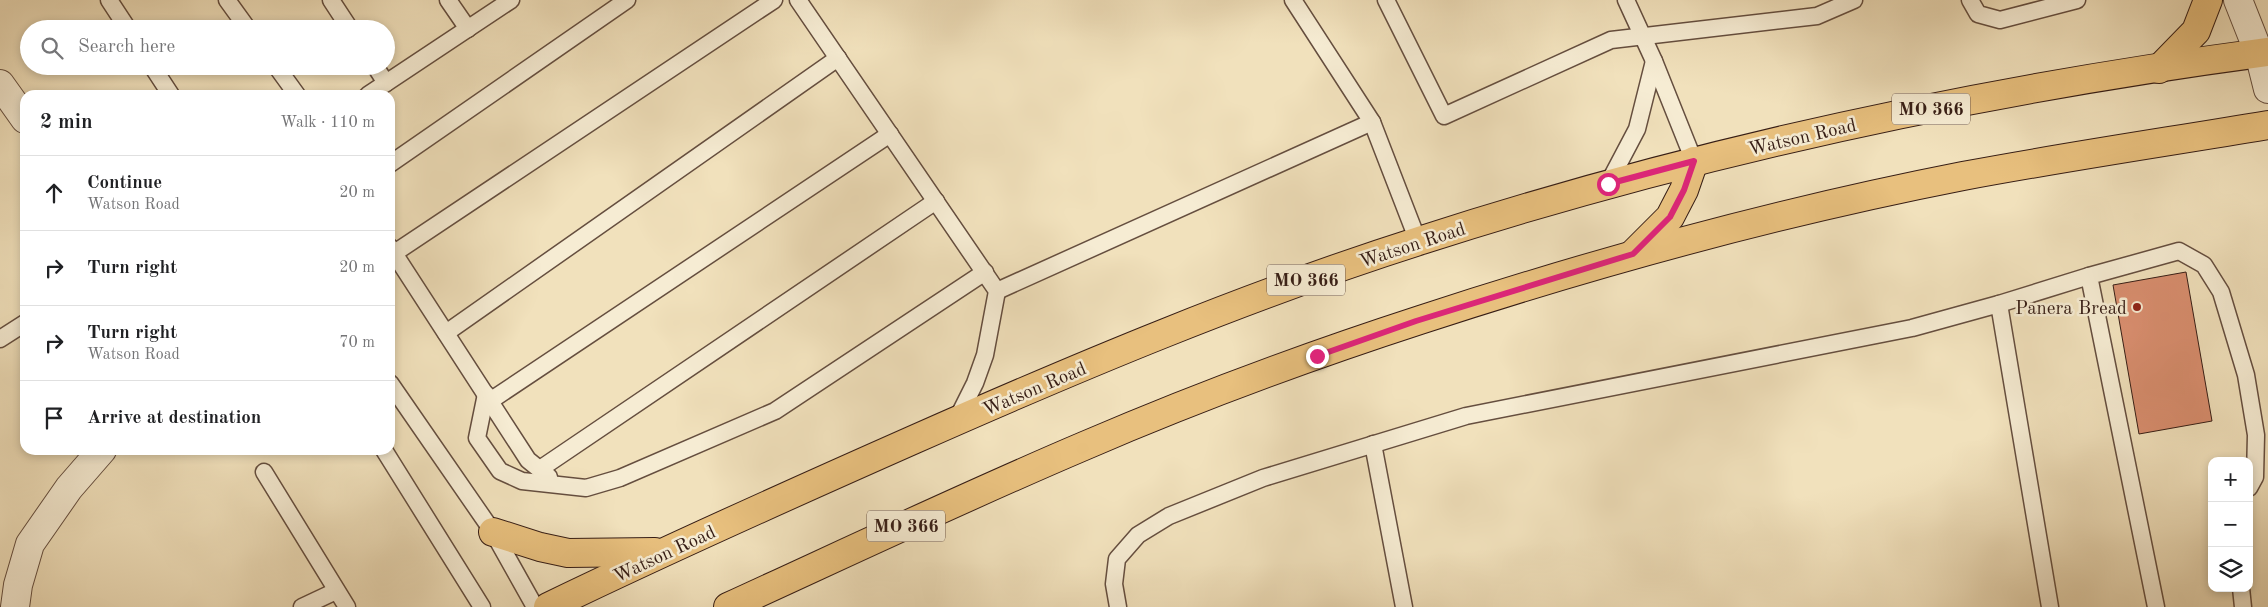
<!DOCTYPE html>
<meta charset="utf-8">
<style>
:root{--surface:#fff;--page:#f2f2f2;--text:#202124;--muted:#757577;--line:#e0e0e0}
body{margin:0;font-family:"Old Standard TT",serif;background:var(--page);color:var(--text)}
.controls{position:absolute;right:15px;bottom:15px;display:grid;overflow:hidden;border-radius:10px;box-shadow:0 2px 8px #0003}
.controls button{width:45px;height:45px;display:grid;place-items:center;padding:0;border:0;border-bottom:1px solid var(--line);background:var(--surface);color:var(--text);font:25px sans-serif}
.stop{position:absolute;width:15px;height:15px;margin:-11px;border:4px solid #db2777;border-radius:50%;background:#fff}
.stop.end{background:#db2777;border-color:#fff;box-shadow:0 1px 5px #0008}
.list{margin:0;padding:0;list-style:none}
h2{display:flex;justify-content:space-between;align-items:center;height:65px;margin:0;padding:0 20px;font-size:21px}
h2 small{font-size:16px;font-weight:400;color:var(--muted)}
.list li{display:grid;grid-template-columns:32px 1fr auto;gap:15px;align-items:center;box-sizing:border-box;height:75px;padding:0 20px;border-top:1px solid var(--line)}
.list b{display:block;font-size:19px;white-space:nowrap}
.list p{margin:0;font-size:16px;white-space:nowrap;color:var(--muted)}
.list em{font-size:16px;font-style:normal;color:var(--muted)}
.icon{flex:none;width:28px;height:28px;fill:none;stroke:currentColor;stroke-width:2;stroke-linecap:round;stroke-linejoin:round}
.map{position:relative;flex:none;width:2268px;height:607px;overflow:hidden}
.search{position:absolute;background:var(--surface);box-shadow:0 2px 8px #0003;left:20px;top:20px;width:375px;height:55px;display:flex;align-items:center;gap:12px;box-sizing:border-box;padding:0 18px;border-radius:28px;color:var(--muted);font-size:19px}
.panel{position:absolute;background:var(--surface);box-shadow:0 2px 8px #0003;left:20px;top:90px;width:375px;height:365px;border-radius:15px}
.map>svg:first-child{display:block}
.building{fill:#d98e6f;stroke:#361d15}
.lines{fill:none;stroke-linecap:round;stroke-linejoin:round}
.service-casing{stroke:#654e3f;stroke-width:19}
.minor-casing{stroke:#654e3f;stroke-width:30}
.tertiary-casing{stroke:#654e3f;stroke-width:30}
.primary-casing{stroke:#361d15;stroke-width:30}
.service{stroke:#f6ecd3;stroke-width:16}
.minor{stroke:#f6ecd3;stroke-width:28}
.tertiary{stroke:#f6ecd3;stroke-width:28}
.primary{stroke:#e8c07e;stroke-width:28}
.route{stroke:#db2777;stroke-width:6}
.poi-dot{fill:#8f2418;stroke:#f6ecd3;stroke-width:2}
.labels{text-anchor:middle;stroke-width:5;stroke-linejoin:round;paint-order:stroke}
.shield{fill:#f6ecd3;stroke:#705b4e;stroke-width:1}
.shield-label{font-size:18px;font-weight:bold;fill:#361d15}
.street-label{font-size:19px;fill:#361d15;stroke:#f6ecd3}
.poi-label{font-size:19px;fill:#361d15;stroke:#f6ecd3;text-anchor:end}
</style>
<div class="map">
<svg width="2268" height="607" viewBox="0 0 2268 607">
<rect width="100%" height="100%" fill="#f1e1bc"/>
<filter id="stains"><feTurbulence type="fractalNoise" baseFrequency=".004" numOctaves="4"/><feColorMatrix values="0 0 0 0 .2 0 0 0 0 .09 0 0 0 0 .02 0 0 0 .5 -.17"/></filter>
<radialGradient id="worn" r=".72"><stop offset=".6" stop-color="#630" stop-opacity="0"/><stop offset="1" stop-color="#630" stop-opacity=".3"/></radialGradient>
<!-- building -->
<polygon class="building" points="2186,272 2212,421 2139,434 2113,285"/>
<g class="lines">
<defs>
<g id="service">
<polyline points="109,0 128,29"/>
<polyline points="227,0 248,29"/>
<polyline points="331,0 350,29"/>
<polyline points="448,0 468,29"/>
<polyline points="798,0 997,291 985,355 975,383 956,421"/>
<polyline points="1293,0 1372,122 1418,241"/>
<polyline points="1386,0 1444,116 1611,40 1817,16 1854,0"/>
<polyline points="1626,0 1654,61 1694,161"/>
<polyline points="1970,0 1978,14 2000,20 2077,0"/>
<polyline points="152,66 171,95"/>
<polyline points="276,66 297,95"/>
<polyline points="375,66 386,83"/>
<polyline points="368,95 511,0"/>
<polyline points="390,164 627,0"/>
<polyline points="1608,184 1637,129 1654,61"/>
<polyline points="390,247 528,460 549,477"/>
<polyline points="390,256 774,0"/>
<polyline points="997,291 1372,122"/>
<polyline points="1999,304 2089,276"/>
<polyline points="446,333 838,58"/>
<polyline points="0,339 25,323"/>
<polyline points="390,383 493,532 535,607"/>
<polyline points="486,394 477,438 500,471 522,481 586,488 620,478 775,411 985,272"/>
<polyline points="490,401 890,134"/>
<polyline points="1373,444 1404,607"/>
<polyline points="384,450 482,607"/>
<polyline points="540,469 936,201"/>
<polyline points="264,472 347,607"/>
<polyline points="2241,588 2243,607"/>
<polyline points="302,607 336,591"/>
<polyline points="1118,607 1114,584 1117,559 1138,535 1169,516 1263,478 1466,416 1912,328 1999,304 2050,607"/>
<polyline points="2156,607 2089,276 2179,251 2204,265 2221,292 2246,375 2256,435 2255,477 2249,488"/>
</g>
<g id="minor">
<polyline points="0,84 25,119"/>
<polyline points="15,607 18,585 30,544 69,488 102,450"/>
</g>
<polyline id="tertiary" points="2238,0 2259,53 2268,89"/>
<g id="primary">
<polyline points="2159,69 2196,31 2208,0"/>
<polyline points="1634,253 1670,217 1684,190 1694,161"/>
<polyline points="493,532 540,547 568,553 655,552"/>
<path d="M 548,607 C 668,549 791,494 913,440 C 1080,366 1249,295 1422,240 C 1698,151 1982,90 2268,52"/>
<path d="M 728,607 C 846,553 964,497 1084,446 C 1193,399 1306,357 1420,320 C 1597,262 1779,212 1963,176 C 2064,157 2166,142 2268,125"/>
</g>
</defs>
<!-- service casing -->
<use href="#service" class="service-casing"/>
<!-- minor casing -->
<use href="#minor" class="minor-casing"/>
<!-- tertiary casing -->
<use href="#tertiary" class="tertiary-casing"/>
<!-- primary casing -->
<use href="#primary" class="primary-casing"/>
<!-- service -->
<use href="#service" class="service"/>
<!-- minor -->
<use href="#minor" class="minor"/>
<!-- tertiary -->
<use href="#tertiary" class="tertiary"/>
<!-- primary -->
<use href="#primary" class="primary"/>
</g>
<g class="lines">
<!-- route -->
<polyline class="route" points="1317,356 1416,321 1633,254 1670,217 1684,190 1694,161 1608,184"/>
</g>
<!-- markers -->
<circle class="poi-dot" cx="2137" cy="307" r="5"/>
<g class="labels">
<!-- shield labels -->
<g class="shield">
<rect x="1892" y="93.5" width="78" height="31" rx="4"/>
<rect x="1267" y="264.5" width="78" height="31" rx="4"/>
<rect x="867" y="510.5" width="78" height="31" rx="4"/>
</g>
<g class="shield-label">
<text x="1931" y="115">MO 366</text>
<text x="1306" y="286">MO 366</text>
<text x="906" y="532">MO 366</text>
</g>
<!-- street labels -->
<g class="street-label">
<text transform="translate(1802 136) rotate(-13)" y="7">Watson Road</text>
<text transform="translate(1412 244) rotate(-18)" y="7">Watson Road</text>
<text transform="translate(1034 388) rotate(-23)" y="7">Watson Road</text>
<text transform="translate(664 553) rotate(-25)" y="7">Watson Road</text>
</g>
<!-- poi labels -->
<g class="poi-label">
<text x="2127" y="314">Panera Bread</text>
</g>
</g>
<rect width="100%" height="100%" filter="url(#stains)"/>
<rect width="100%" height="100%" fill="url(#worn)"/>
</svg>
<div class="controls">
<button>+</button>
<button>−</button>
<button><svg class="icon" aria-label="layers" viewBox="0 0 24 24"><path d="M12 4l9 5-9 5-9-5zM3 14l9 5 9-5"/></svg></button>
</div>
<div class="stop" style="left:1608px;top:184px"></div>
<div class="stop end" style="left:1317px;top:356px"></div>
<div class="search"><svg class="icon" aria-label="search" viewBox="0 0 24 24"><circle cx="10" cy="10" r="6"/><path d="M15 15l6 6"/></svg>Search here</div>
<section class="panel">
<h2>2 min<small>Walk · 110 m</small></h2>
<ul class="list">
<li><svg class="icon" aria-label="ahead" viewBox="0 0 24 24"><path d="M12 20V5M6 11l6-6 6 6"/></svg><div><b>Continue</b><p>Watson Road</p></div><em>20 m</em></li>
<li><svg class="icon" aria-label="right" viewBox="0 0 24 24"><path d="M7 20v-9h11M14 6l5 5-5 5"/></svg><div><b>Turn right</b></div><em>20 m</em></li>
<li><svg class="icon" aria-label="right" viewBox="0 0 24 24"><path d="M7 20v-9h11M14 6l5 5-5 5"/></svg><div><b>Turn right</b><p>Watson Road</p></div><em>70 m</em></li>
<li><svg class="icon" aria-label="arrive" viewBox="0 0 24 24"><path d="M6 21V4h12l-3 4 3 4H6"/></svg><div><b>Arrive at destination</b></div></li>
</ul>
</section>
</div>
